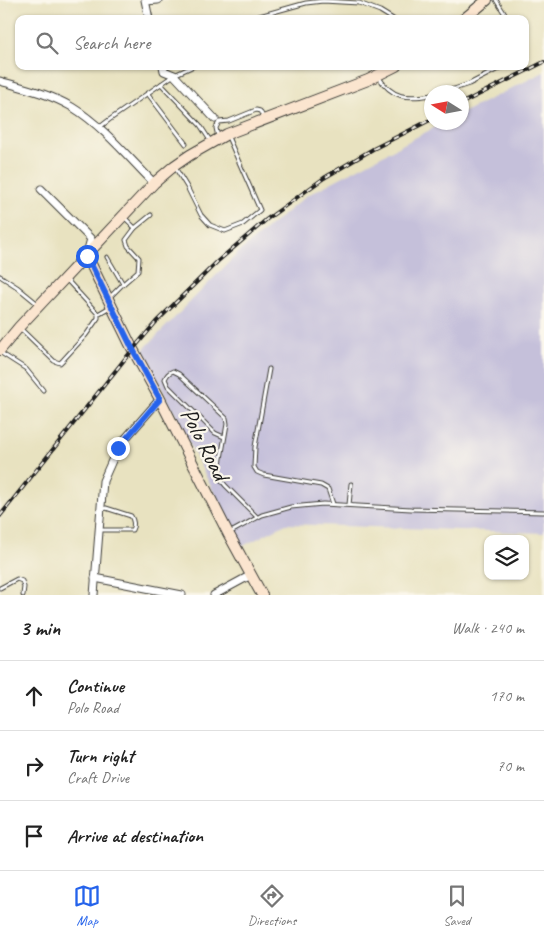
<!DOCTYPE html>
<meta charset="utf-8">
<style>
:root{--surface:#fff;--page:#f2f2f2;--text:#222;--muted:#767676;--line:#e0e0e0;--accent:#2563eb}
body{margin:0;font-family:Caveat,sans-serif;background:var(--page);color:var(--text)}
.controls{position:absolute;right:15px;bottom:15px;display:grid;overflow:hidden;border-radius:10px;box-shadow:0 1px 4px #0004}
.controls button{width:45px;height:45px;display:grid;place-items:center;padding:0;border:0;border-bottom:1px solid var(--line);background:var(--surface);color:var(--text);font:25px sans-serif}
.compass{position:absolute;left:424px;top:85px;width:45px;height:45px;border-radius:50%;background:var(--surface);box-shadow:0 1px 4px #0004;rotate:281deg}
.stop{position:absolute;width:15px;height:15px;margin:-11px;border:4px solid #2563eb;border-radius:50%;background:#fff}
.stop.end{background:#2563eb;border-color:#fff;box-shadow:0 1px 5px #0008}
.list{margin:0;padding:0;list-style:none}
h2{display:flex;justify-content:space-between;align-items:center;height:65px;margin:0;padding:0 20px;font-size:21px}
h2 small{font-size:16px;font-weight:400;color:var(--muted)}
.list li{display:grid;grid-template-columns:32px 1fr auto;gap:15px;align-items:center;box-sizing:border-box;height:70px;padding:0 20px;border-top:1px solid var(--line)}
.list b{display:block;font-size:19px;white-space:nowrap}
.list p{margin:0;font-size:16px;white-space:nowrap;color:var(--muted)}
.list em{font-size:16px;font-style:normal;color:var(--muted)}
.icon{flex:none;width:28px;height:28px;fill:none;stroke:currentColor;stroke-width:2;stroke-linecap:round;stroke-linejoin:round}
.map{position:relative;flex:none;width:544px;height:595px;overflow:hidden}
.search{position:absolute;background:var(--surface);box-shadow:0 1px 4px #0004;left:15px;right:15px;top:15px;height:55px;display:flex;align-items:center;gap:12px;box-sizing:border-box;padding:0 18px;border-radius:10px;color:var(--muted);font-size:19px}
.sheet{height:275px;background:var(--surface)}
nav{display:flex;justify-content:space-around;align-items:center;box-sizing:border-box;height:70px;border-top:1px solid var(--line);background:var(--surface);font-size:14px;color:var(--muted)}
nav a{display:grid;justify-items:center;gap:2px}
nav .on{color:var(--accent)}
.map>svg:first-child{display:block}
.industrial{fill:#c5c0da}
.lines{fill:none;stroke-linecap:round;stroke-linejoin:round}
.service-casing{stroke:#3b3a35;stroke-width:5}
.minor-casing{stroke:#3b3a35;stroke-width:9}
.secondary-casing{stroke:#3b3a35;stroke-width:12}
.service{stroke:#fff;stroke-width:3}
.minor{stroke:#fff;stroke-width:7}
.secondary{stroke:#fbe5cf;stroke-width:10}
.rail-casing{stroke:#1c1c1c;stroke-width:4}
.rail{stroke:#fbf7ec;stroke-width:2;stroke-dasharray:5.5;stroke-linecap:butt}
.route{stroke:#2563eb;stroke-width:6}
.labels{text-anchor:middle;stroke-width:4.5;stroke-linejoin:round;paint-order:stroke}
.street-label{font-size:24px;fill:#1c1c1c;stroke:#fbf7ec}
</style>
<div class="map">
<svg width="544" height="595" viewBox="0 0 544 595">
<rect width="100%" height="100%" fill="#fbf7ec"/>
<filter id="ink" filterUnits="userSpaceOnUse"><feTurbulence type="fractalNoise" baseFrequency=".02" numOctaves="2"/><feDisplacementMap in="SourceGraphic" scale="10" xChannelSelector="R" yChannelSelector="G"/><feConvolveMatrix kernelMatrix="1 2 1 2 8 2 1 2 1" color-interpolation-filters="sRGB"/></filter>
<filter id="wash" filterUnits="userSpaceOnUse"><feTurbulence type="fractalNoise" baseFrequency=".0096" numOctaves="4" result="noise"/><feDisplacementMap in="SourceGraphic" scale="20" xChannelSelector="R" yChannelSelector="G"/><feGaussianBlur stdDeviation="1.12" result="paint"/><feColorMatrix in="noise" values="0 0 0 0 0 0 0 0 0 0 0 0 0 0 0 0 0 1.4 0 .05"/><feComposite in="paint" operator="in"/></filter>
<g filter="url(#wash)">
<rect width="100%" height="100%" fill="#e8e2c0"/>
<!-- industrial -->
<polygon class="industrial" points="544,72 544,533 286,524 241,547 143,350 240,251 306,196 443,123 462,122 462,113"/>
</g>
<g filter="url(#ink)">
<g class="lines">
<defs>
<g id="service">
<polyline points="496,0 508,19"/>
<polyline points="248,19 306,3 323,1 359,3 380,11 393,19"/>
<path d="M 378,76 C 392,99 407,99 432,95"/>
<polyline points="161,84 200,125 211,142"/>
<polyline points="445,92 469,84 504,66"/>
<polyline points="148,94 186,144"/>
<polyline points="100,127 109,120 174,75 194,66"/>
<polyline points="218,137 216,128 219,122 229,121 256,110 260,111 264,119"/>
<polyline points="176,169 187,187 201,215 210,225 225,231 243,224 260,210 228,137"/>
<polyline points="135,228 151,215"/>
<polyline points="107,257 123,284"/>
<polyline points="0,276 17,287 39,305"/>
<polyline points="110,297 123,284 138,271 139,258 128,246 126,240 135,228 125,218"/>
<polyline points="98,314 110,307"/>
<polyline points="21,329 54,361 60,363 63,360 86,335 98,318 98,314 67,280"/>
<polyline points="1,353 26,369 43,390"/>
<polyline points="269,369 255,447 254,467 257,472 264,475 321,485 328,489 333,504"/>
<path d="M 224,437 L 215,433 L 168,386 L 165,379 C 167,375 168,373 173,371 L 179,374 L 226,418 L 227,424 L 219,470 L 220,478 L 225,485 L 257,517"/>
<polyline points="349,505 351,484"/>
<path d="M 100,530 L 132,530 C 135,525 134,521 131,516 L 106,508 L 101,510"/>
<polyline points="231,532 262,515 291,507 323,504 411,509 544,512"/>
<polyline points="0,588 17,579 22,581 24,587 23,595"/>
</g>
<g id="minor">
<polyline points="145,0 149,19"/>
<polyline points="146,1 158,0"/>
<polyline points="163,66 164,71 174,75 215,119"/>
<path d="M 0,81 C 24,88 50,94 72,107 C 103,126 129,158 154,183"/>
<polyline points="41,189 91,239 87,253"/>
<polyline points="95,578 182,595"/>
<polyline points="94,595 103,481 118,447 160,399"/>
<polyline points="214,595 251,575"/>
</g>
<g id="secondary">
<polyline points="464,19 487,0"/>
<polyline points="87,256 131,346 160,399 228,533 262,595"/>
<polyline points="0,350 19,327 154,183 174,166 190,155 227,134 368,80 396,66"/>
</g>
</defs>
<!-- service casing -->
<use href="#service" class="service-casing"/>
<!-- minor casing -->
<use href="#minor" class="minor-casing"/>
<!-- secondary casing -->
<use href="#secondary" class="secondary-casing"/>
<!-- service -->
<use href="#service" class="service"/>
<!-- minor -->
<use href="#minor" class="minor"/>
<!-- secondary -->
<use href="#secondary" class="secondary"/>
<defs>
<g id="rail">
<polyline points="462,103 544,62"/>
<polyline points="0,516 124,360 156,322 218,261 267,219 324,178 373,149 432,119"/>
</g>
</defs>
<!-- rail casing -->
<use href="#rail" class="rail-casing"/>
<!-- rail -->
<use href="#rail" class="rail"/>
</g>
</g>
<g class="lines" filter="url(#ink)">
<!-- route -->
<polyline class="route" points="87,256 131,346 160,399 118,448"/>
</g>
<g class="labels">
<!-- street labels -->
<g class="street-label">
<text transform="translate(205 444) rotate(63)" y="8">Polo Road</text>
</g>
</g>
</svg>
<div class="controls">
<button><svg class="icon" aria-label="layers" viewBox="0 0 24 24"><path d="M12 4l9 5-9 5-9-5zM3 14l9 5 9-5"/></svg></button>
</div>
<svg class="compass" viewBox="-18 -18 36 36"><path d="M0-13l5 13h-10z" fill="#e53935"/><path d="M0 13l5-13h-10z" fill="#767676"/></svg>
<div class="stop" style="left:87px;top:256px"></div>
<div class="stop end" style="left:118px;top:448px"></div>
<div class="search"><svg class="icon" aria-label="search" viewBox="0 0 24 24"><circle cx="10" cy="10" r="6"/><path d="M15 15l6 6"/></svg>Search here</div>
</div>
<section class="sheet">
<h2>3 min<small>Walk · 240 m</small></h2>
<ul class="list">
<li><svg class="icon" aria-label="ahead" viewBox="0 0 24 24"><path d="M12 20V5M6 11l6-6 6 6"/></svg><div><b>Continue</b><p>Polo Road</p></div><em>170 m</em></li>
<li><svg class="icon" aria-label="right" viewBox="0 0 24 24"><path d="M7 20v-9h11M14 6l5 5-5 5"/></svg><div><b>Turn right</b><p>Craft Drive</p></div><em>70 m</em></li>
<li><svg class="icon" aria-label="arrive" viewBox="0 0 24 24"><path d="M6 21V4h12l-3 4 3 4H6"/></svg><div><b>Arrive at destination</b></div></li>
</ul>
</section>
<nav>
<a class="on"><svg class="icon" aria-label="map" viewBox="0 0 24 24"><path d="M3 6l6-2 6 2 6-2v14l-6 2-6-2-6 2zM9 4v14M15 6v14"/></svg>Map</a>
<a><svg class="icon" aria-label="directions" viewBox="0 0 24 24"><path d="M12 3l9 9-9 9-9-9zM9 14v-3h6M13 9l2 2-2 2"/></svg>Directions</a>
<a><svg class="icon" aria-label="saved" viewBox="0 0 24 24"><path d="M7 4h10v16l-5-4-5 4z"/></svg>Saved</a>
</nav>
